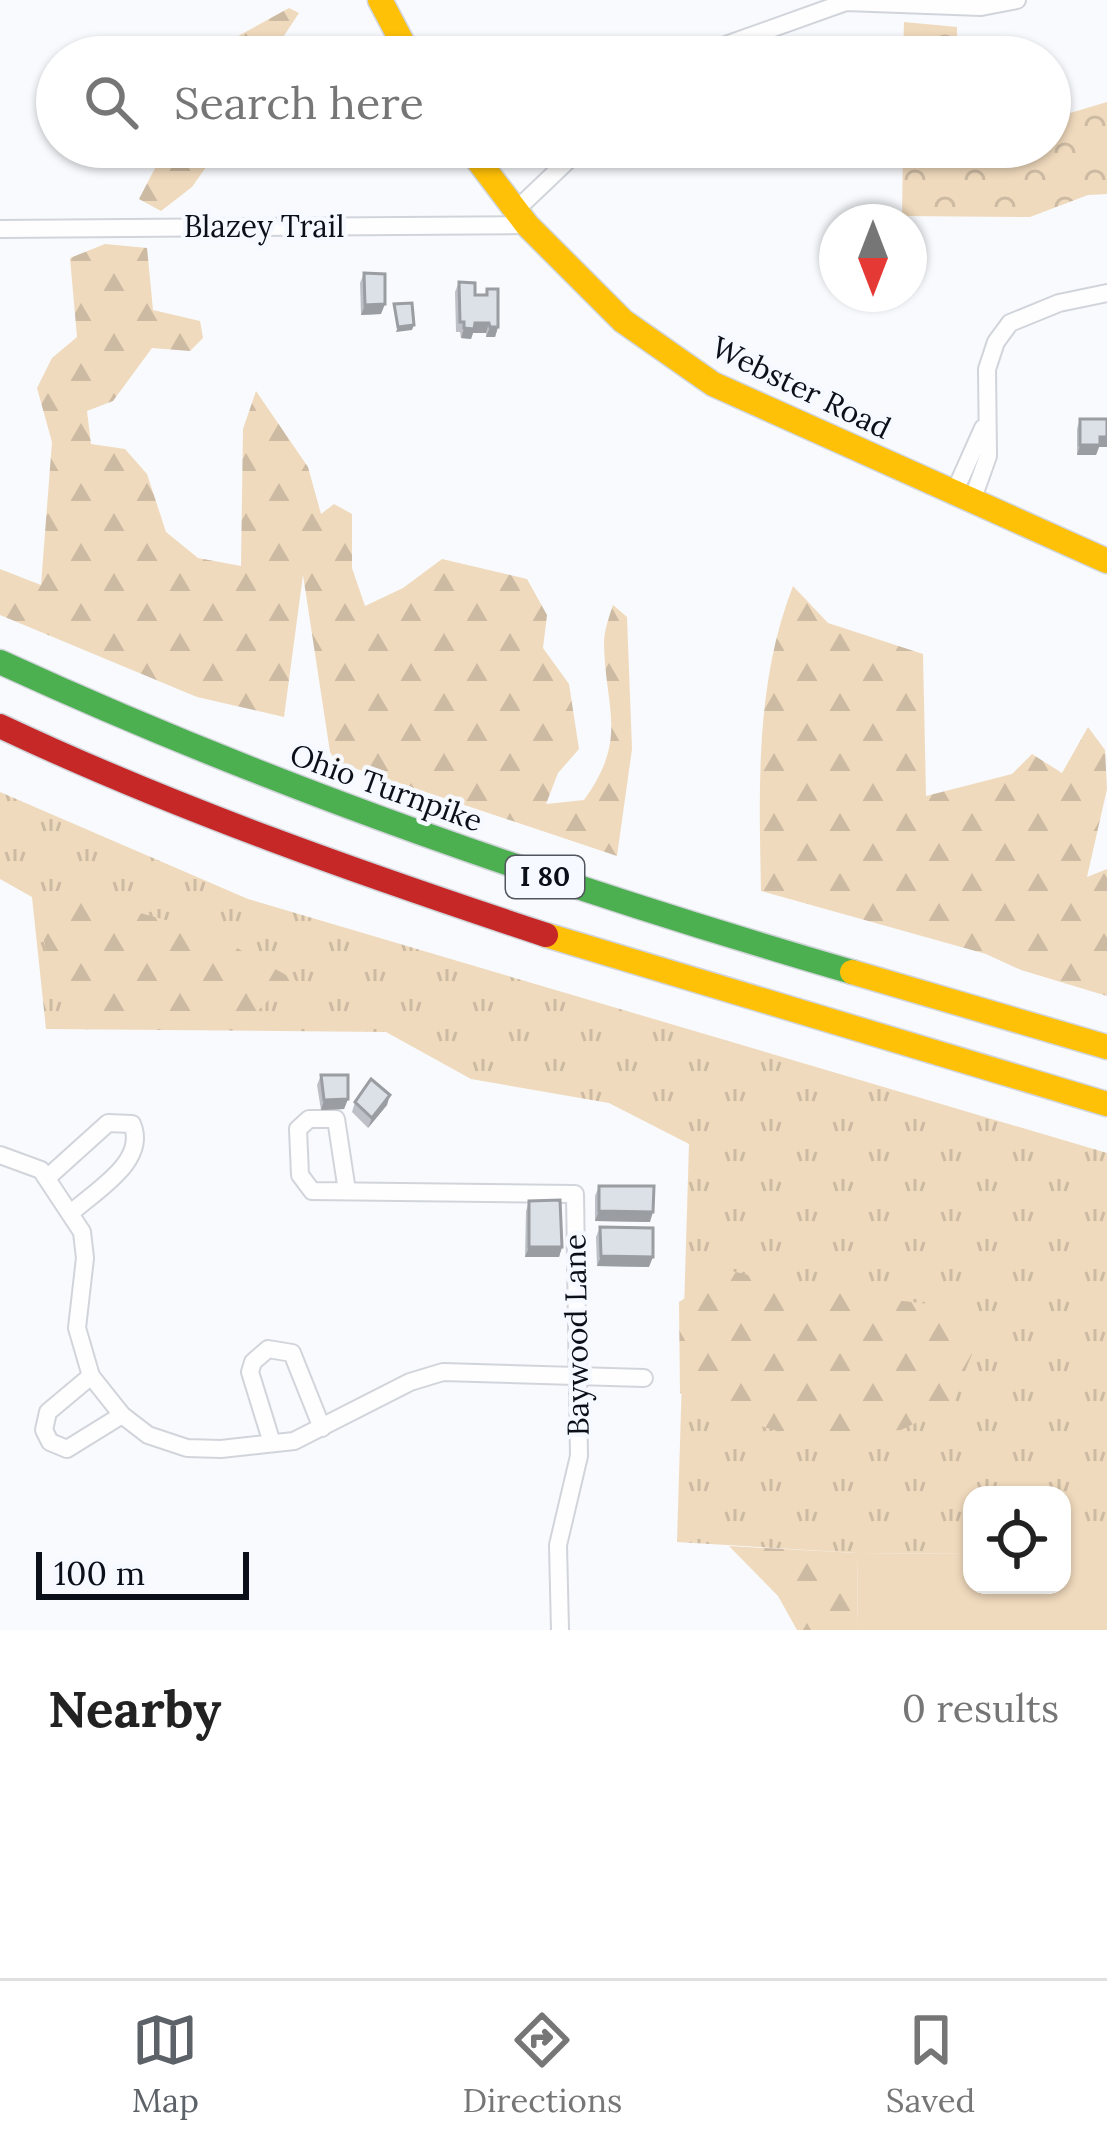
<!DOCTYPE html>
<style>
:root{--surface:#fff;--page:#f6f6f6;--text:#222;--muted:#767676;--line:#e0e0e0;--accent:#5d6168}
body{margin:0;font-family:Lora,serif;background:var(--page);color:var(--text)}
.controls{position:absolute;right:36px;bottom:36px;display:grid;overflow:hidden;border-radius:24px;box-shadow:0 3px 9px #0004}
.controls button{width:108px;height:108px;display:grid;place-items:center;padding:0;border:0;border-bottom:3px solid var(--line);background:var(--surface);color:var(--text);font:60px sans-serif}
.compass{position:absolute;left:819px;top:204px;width:108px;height:108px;border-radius:50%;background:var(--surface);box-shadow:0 3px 9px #0004;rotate:180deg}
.scale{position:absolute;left:36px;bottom:30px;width:213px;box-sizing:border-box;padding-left:12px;border:6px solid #0a0f18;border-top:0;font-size:33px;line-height:42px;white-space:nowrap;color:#0a0f18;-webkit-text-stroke:9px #f6f9ff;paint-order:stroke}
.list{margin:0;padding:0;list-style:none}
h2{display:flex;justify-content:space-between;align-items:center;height:156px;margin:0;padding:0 48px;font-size:51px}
h2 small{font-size:39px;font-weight:400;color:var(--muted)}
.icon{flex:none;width:66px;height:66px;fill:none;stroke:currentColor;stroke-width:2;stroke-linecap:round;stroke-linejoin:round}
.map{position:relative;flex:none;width:1107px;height:1630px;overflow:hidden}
.search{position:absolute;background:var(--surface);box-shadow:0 3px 9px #0004;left:36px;right:36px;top:36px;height:132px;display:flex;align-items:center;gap:30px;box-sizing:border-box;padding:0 42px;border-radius:66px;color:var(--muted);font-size:45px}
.sheet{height:348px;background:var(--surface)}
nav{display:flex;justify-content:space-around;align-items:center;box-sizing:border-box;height:168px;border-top:3px solid var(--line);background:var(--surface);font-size:33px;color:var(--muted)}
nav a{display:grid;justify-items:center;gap:6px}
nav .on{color:var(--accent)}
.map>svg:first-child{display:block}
.grass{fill:url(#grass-tufts)}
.forest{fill:url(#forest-firs)}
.park{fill:url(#park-crowns)}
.pitch{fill:#f0dabd}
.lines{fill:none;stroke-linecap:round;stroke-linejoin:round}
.street-casing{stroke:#d1d5db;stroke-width:20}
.fast-casing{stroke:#d1d5db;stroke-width:27}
.slow-casing{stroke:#d1d5db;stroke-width:27}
.jam-casing{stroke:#d1d5db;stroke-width:27}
.street{stroke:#fefeff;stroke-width:16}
.fast{stroke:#4caf50;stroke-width:24}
.slow{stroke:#ffc107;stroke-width:24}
.jam{stroke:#c62828;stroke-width:24}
.wall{fill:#bdc1c7}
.shaded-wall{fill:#9a9da2}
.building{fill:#dce0e7;stroke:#9a9da2;stroke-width:3}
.labels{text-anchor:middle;stroke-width:9;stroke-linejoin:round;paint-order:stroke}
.shield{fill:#f6f9ff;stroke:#51555d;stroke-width:3}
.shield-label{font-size:27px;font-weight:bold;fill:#0a0f18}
.street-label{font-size:30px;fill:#0a0f18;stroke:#f6f9ff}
</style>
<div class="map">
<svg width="1107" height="1630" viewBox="0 0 1107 1630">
<defs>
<pattern id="grass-tufts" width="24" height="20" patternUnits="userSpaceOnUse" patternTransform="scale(3)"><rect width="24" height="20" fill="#f0dabd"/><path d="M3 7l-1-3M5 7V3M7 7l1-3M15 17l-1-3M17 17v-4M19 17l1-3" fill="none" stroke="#ccbaa2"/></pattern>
<pattern id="forest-firs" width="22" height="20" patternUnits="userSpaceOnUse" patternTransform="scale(3)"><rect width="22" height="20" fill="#f0dabd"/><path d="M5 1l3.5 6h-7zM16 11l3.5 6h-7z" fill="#ccbaa2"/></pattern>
<pattern id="park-crowns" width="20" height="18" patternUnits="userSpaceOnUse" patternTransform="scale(3)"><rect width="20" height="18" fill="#f0dabd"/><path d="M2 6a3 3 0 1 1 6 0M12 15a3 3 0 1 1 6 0" fill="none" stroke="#ccbaa2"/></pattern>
</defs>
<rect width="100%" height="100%" fill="#f8fafd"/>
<!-- grass -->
<polygon class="grass" points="0,792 248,899 1107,1153 1107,1555 1062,1555 1062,1495 972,1495 972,1554 857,1553 677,1542 689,1144 609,1103 471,1079 386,1032 46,1029 32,897 0,879"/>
<!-- forest -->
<g class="forest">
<polygon points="289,8 299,13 270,57 160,57 165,41 229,41"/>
<polygon points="166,147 220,147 192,187 161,211 139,199"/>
<path d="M 105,244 L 147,248 L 153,310 L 200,321 L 203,338 L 190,351 L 152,348 L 113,401 L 87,411 L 91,444 L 125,449 L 147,474 L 166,532 L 198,558 L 241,566 L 243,429 L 256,391 L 308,467 L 321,514 L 334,504 L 352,514 L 352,568 L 365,606 L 403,588 L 442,559 L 527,579 L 547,615 L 543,648 L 569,684 L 579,749 L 558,773 L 546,804 L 584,800 C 629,738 605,709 604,643 C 604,631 609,617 613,605 L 627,617 L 632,749 L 617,856 L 336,762 L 330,752 L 303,575 L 284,717 L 197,697 L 0,615 L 0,569 L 41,585 L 52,442 L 37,388 L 52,358 L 77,337 L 70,258 Z"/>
<path d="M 793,586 L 828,623 L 923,654 L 926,796 L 1012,774 L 1032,754 L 1062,773 L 1088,727 L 1105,750 L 1107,789 L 1087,877 L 1107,869 L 1107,996 L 1021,970 L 986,954 L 761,891 C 759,787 755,684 793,586 Z"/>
<path d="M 56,890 L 206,931 L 297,981 L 275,994 L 249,1019 L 175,1023 L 79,1015 C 53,983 27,927 56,890 Z"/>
<polygon points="727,1270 824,1292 938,1305 960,1320 972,1354 951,1406 901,1430 795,1436 736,1419 680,1393 679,1302"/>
<polygon points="729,1546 857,1553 858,1630 797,1630 778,1596"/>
</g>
<!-- park -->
<g class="park">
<polygon points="904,22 957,27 957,57 903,57"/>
<polygon points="1107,102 1107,194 1088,195 1030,217 902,216 903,147 1050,147 1050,119"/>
</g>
<!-- pitch -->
<polygon class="pitch" points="857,1553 972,1554 972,1585 1062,1585 1062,1555 1107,1555 1107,1630 858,1630"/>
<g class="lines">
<defs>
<g id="street">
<polyline points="692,57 846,2 981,7 1017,0"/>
<polyline points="516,210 582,147"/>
<polyline points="0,229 527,225"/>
<polyline points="954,493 983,428"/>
<polyline points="972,501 988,456 987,369 996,342 1010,323 1059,303 1107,293"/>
<polyline points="0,1155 41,1170 82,1232 85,1258 77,1328 91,1376 122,1415 148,1435 187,1448 221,1449 294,1441 410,1382 443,1372 644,1378"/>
<path d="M 47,1178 L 108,1123 L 132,1124 C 148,1161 96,1190 71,1213"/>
<polyline points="347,1191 336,1119 309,1119 298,1129 300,1175 312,1191 575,1194 579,1456 558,1545 560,1630"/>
<polyline points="91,1376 48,1412 44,1430 50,1442 67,1449 122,1415"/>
<polyline points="272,1443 250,1372 253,1362 268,1349 292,1353 322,1428"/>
</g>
<path id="fast" d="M 0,662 C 276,789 561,887 852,972"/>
<g id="slow">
<polyline points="380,0 410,57"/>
<polyline points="468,147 527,225 623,321 713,384 1107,561"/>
<polyline points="546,935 1107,1104"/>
<polyline points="852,972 1107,1047"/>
</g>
<path id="jam" d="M 0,726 C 176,809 362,874 546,935"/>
</defs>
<!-- street casing -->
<use href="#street" class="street-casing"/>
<!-- fast casing -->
<use href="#fast" class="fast-casing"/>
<!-- slow casing -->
<use href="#slow" class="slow-casing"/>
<!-- jam casing -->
<use href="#jam" class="jam-casing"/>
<!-- street -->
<use href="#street" class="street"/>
<!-- fast -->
<use href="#fast" class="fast"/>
<!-- slow -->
<use href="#slow" class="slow"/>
<!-- jam -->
<use href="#jam" class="jam"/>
</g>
<!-- wall -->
<g class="wall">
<polygon points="364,273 381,314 361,315 360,283"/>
<polygon points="459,282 475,295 485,295 487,289 498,327 495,337 486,337 486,333 473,333 471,339 461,338 460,332 456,332 455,292"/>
<polygon points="1080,419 1107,447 1099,447 1096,455 1077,455 1077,429"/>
<polygon points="321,1075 348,1099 344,1109 321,1110 317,1085"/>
<polygon points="355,1102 387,1105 368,1128 352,1112"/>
<polygon points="599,1186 650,1222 595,1221 595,1196"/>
<polygon points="529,1201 562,1247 559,1257 525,1257 526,1211"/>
<polygon points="600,1227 649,1267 597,1266 596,1237"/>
</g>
<!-- shaded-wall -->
<g class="shaded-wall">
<polygon points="385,304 381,314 361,315 365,305"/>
<polygon points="475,323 489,323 486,333 473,333 471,339 461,338 464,328"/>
<polygon points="414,325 412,330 396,332 398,327"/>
<polygon points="490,327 498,327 495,337 486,337"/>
<polygon points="1100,437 1107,437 1107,447 1099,447 1096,455 1077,455 1080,445"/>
<polygon points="390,1095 387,1105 368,1128 372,1118"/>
<polygon points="348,1099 344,1109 321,1110 324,1100"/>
<polygon points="599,1211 653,1212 650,1222 595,1221"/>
<polygon points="529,1247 562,1247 559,1257 525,1257"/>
<polygon points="601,1256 653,1257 649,1267 597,1266"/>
</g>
<!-- building -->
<g class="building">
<polygon points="364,273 385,274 385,304 365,305"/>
<polygon points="459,282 475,283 475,295 487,295 487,289 498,289 498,327 490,327 489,323 475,323 474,329 464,328 464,322 460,322"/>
<polygon points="412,303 414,325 398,327 394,304"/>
<polygon points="1080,419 1107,419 1107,437 1100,437 1100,445 1080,445"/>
<polygon points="321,1075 348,1075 348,1099 324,1100"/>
<polygon points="371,1079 390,1095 372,1118 355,1102"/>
<polygon points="599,1186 654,1186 653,1212 599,1211"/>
<polygon points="560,1200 562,1247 529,1247 529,1201"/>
<polygon points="600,1227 653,1228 653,1257 601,1256"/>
</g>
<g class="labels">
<!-- shield labels -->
<rect class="shield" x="506" y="856" width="78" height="42" rx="9"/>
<g class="shield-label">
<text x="545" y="886">I 80</text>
</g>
<!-- street labels -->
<g class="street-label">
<text x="264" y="237">Blazey Trail</text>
<text transform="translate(801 388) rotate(26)" y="10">Webster Road</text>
<text transform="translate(386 788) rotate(20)" y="10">Ohio Turnpike</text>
<text transform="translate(577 1335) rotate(-91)" y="10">Baywood Lane</text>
</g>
</g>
</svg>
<div class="controls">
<button><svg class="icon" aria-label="locate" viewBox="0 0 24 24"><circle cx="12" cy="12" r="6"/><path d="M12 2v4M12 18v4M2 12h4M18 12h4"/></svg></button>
</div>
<svg class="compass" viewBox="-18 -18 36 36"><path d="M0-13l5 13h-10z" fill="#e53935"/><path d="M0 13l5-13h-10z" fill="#767676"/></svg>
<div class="scale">100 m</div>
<div class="search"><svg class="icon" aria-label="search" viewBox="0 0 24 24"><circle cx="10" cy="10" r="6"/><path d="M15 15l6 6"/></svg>Search here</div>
</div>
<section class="sheet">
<h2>Nearby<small>0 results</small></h2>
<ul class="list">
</ul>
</section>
<nav>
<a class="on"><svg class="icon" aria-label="map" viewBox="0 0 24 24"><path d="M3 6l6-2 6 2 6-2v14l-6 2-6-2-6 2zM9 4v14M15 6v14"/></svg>Map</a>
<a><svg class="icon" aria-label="directions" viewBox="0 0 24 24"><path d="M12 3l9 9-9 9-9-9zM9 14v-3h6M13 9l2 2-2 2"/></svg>Directions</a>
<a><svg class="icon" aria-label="saved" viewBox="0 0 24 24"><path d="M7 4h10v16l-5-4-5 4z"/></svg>Saved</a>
</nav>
